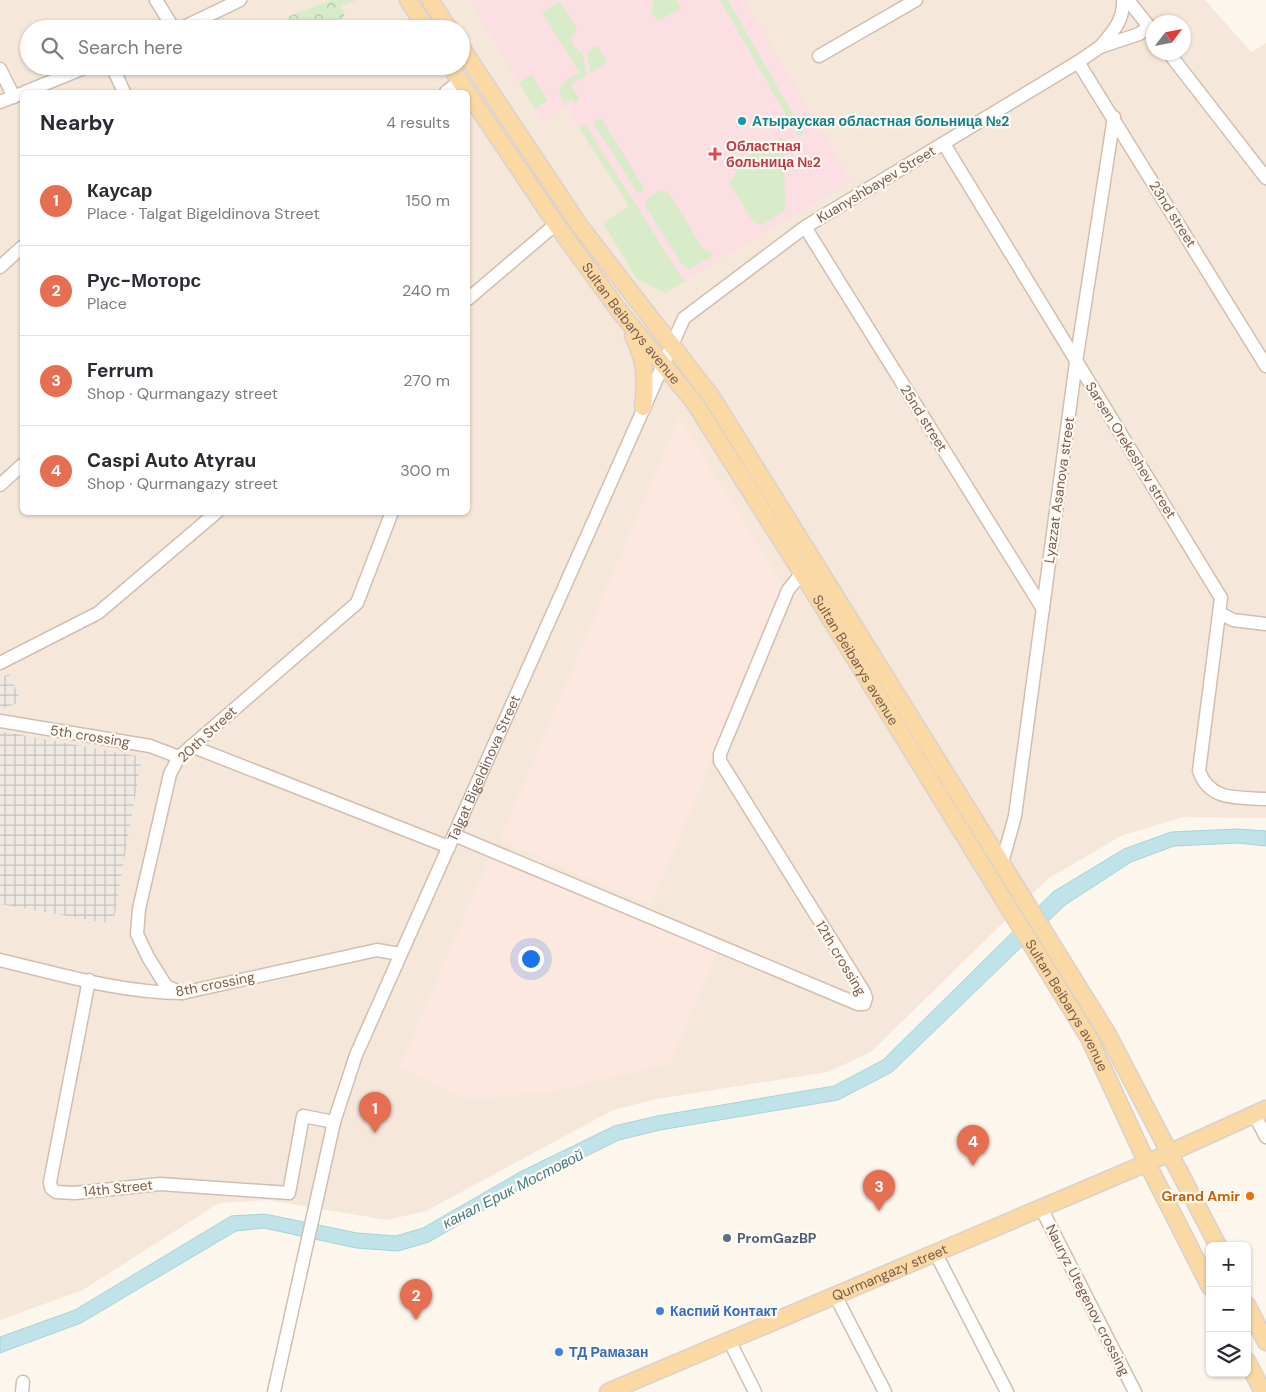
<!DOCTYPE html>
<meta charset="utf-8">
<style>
:root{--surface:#fff;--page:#f7f7f7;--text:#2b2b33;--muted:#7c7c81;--line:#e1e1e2;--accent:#e76f51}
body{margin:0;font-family:"DM Sans",sans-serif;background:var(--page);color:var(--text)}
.controls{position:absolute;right:15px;bottom:15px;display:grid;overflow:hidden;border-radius:8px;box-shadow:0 1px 4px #0004}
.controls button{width:45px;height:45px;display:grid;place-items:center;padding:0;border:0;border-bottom:1px solid var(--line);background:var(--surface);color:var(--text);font:25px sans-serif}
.compass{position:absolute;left:1146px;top:15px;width:45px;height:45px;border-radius:50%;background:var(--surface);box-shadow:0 1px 4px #0004;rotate:58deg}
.you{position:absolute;left:530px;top:958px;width:18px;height:18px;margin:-12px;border:4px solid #fff;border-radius:50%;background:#1a73e8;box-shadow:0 0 0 8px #1a73e833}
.badge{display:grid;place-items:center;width:32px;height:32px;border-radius:50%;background:var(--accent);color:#fff;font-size:16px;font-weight:700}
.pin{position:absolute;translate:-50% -41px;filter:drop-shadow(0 1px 2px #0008)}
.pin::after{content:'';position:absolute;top:26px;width:18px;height:15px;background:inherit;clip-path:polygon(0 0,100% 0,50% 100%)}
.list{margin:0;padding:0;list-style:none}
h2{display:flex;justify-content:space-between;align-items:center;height:65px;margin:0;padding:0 20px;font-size:21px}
h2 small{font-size:16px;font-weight:400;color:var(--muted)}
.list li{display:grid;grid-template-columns:32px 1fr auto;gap:15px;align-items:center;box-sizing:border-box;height:90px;padding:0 20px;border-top:1px solid var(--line)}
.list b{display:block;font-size:19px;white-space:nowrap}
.list p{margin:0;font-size:16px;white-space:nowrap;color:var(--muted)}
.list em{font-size:16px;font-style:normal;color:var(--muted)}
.icon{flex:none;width:28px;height:28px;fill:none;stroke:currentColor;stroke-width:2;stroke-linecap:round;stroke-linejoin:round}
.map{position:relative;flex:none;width:1266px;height:1392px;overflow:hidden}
.search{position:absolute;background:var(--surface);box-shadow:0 1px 4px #0004;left:20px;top:20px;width:450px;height:55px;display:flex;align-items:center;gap:12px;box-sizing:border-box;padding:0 18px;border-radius:28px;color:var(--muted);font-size:19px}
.panel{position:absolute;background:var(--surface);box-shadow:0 1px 4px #0004;left:20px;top:90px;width:450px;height:425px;border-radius:8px}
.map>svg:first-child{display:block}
.residential{fill:#f5e8da;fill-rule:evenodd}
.commercial{fill:#fde8e0}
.industrial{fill:url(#industrial-grid)}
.medical{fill:#fbdfe3}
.green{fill:#d8ecc9}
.forest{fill:url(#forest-crowns)}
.water{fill:#bfe3e8;stroke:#a5d3da}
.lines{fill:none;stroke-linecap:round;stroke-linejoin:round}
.minor-casing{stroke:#d1beb0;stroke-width:15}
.major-casing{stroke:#dad1cd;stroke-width:19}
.minor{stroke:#fff;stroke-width:12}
.major{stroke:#fbd9a5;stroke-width:16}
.culture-dot{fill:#0f9aa8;stroke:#fffaf3;stroke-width:2}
.health-dot{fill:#e0444e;stroke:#fffaf3;stroke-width:2}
.food-dot{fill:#e8710a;stroke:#fffaf3;stroke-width:2}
.service-dot{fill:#5c6f8a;stroke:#fffaf3;stroke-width:2}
.shop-dot{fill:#3f7fe0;stroke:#fffaf3;stroke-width:2}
.labels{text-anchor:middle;stroke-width:4.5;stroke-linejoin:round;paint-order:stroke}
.culture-label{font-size:14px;font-weight:bold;fill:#0d838f;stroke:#fffaf3;text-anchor:start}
.health-label{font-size:14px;font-weight:bold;fill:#be3a42;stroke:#fffaf3;text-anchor:start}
.street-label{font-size:14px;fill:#7a5c4d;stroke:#fffaf3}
.food-label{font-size:14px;font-weight:bold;fill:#c56008;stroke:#fffaf3;text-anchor:end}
.service-label{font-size:14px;font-weight:bold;fill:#4e5e75;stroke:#fffaf3;text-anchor:start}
.shop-label{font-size:14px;font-weight:bold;fill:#366cbe;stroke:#fffaf3;text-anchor:start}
.water-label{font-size:15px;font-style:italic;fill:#437c86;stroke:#fffaf3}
</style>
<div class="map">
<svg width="1266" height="1392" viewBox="0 0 1266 1392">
<defs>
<pattern id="industrial-grid" width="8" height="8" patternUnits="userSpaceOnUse" patternTransform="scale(1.25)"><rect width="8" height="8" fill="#efe9e4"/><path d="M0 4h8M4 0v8" fill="none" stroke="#c7c0bb"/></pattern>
<pattern id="forest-crowns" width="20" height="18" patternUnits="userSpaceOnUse" patternTransform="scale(1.25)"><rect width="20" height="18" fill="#d8ecc9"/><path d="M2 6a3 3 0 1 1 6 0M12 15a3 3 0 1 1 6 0" fill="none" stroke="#b4c2a5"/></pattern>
</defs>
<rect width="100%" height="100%" fill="#fdf6ec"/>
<!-- residential -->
<path class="residential" d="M 0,0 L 1205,0 L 1251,52 L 1266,43 L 1266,818 L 1184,817 L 1123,835 L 1049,878 L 871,1052 L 828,1072 L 657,1099 L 613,1110 L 426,1211 L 387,1220 L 267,1200 L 219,1203 L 83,1290 L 0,1320 ZM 1154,22 L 1184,22 L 1184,52 L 1154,52 ZM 29,29 L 461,29 L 461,66 L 29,66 ZM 22,92 L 468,92 L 468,512 L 22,512 Z"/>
<!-- commercial -->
<g class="commercial">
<polygon points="679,418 784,587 651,905 500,840"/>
<polygon points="490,857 719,948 670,1063 556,1091 468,1100 400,1067"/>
</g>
<!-- industrial -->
<g class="industrial">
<polygon points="9,674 21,701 0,710 0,678"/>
<polygon points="0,731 142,757 113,924 0,904"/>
</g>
<!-- medical -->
<polygon class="medical" points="469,0 745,0 851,181 665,293 637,279 603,223 629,206 566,107 542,122"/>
<!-- green -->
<g class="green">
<polygon points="654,0 676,0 681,8 658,21 654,15 650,13"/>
<polygon points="720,0 728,0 804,133 798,136"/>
<path d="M 560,1 L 577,29 L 572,36 C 571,44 574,49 582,52 L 587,75 L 571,85 L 580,100 L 575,103 L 572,99 L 564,103 L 559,90 L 563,83 L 579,72 L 542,12 Z"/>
<polygon points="598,45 607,62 590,73 587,52"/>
<polygon points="532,75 548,101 535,109 519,83"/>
<polygon points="602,119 644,188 641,192 637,192 594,124 597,120"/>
<polygon points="583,125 586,126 682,278 687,280 665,293 637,279 603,223 629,206 579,127"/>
<polygon points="781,137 789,142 784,145 785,210 762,225 753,222 729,181 735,176 737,162"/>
<polygon points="660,190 668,192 702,247 714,255 690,269 684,267 645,206 646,199"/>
</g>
<!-- forest -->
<polygon class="forest" points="331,0 357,0 341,6 345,17 310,29 293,29 287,17"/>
<!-- water -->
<polygon class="water" points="1238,829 1266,831 1266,846 1238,843 1174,846 1131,862 1065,905 892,1072 838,1100 660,1130 619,1140 527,1185 429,1242 398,1251 356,1248 264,1228 236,1231 81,1323 0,1353 0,1337 75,1310 231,1216 265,1214 357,1233 396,1236 423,1228 520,1172 614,1126 657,1116 834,1086 883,1060 1053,892 1124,849 1171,832"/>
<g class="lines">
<defs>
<g id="minor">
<polyline points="156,0 174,29"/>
<polyline points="1128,0 1154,33"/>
<polyline points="180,29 240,0"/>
<path d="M 1100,47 C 1113,32 1124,20 1123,0"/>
<polyline points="1168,52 1266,178"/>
<polyline points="819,56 916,0"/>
<polyline points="1078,62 1266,366"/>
<polyline points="112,66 124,92"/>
<polyline points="0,69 14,97"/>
<polyline points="25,92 89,66"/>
<polyline points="446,92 460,81"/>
<polyline points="0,102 20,94"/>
<path d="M 944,144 L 1221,598 L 1199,771 C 1210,802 1239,797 1266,799"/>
<polyline points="805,227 1043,609"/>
<polyline points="0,267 22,247"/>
<polyline points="468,299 556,224"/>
<polyline points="0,485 22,465"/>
<polyline points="1220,613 1233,620 1266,624"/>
<polyline points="0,663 98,613 217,512"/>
<polyline points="0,721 150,746 179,757"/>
<polyline points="191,746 449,847"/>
<polyline points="454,835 858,1004 864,1004 866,998 864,992 720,761 720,754 788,590 802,573"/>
<polyline points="1002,863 1015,816 1076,362 1114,117"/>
<path d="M 0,960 C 59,974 121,993 182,993 L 377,950 L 400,954"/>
<polyline points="89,980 50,1182 51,1188 56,1192 75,1193 160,1184 289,1193 303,1116 334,1122"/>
<polyline points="182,993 166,986 148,957 137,934 139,909 170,774 179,757 357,603 392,512"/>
<polyline points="1254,1114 1266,1137"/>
<polyline points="1041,1208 1135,1392"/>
<polyline points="935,1252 1007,1392"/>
<polyline points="835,1295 885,1392"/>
<polyline points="729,1340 755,1392"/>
<polyline points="22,1392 23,1382"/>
<path id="s1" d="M 274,1392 L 334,1122 L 356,1055 L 684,318 L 805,227 L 1078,62 L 1100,47 L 1139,34 L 1149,27"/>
</g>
<g id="major">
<polyline points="408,0 427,29"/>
<polyline points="430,0 449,29"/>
<polyline points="461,47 579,225 711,396 1107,1033 1218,1246"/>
<path id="s2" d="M 450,66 L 556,224 L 620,312 L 694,402 L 802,573 L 1089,1038 L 1147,1163 L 1210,1287"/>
<path d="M 633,336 C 646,360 646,381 643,407"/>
<polyline points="1247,1305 1266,1342"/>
<polyline points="1247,1361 1263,1392"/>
<path id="s3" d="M 608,1392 L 1147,1163 L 1266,1109"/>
</g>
</defs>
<!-- minor casing -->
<use href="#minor" class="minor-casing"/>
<!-- major casing -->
<use href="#major" class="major-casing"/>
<!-- minor -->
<use href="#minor" class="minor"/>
<!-- major -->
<use href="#major" class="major"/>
</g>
<!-- markers -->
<circle class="culture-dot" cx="742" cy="121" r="5"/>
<path class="health-dot" d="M712.5 146.5h5v5h5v5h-5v5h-5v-5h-5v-5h5z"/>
<circle class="food-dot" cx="1250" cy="1196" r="5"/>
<circle class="service-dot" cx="727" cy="1238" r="5"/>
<g class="shop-dot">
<circle cx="660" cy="1311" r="5"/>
<circle cx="559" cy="1352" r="5"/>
</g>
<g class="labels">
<!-- culture labels -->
<g class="culture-label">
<text x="752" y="126">Атырауская областная больница №2</text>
</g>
<!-- health labels -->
<g class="health-label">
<text x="726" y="151">Областная<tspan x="726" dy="16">больница №2</tspan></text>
</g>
<!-- street labels -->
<g class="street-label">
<text transform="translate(876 184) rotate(-31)" y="5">Kuanyshbayev Street</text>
<text transform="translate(1173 214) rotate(58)" y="5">23nd street</text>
<text dy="5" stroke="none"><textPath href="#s2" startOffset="315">Sultan Beibarys avenue</textPath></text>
<text transform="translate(924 418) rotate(58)" y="5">25nd street</text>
<text transform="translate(1131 450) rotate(58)" y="5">Sarsen Orekeshev street</text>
<text transform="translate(1059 490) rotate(-82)" y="5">Lyazzat Asanova street</text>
<text dy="5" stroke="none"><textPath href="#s2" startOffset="720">Sultan Beibarys avenue</textPath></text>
<text transform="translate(207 734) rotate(-43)" y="5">20th Street</text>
<text transform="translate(90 736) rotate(9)" y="5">5th crossing</text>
<text dy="5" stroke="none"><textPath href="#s1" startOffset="661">Talgat Bigeldinova Street</textPath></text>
<text transform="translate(841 958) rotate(59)" y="5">12th crossing</text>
<text transform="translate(215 984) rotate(-11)" y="5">8th crossing</text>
<text dy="5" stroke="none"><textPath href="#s2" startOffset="1125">Sultan Beibarys avenue</textPath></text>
<text transform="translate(118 1188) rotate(-6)" y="5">14th Street</text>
<text dy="5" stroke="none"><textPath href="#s3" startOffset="306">Qurmangazy street</textPath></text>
<text transform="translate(1088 1300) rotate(63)" y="5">Nauryz Utegenov crossing</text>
</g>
<!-- food labels -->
<g class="food-label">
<text x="1240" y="1201">Grand Amir</text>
</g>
<!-- service labels -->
<g class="service-label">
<text x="737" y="1243">PromGazBP</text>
</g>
<!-- shop labels -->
<g class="shop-label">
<text x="670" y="1316">Каспий Контакт</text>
<text x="569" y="1357">ТД Рамазан</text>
</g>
<!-- water labels -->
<g class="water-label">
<text transform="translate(513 1189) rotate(-27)" y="5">канал Ерик Мостовой</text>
</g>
</g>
</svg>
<div class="controls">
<button>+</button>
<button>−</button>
<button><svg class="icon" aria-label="layers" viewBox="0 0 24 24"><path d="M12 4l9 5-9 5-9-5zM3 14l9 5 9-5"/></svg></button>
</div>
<svg class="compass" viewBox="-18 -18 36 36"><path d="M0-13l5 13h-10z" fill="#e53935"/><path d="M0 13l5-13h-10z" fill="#7c7c81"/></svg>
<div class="you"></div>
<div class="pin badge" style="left:375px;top:1133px">1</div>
<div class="pin badge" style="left:416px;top:1320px">2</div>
<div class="pin badge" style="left:879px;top:1211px">3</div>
<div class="pin badge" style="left:973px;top:1166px">4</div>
<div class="search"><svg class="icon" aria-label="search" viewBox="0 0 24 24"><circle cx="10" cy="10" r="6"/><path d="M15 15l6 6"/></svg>Search here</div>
<section class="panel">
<h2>Nearby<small>4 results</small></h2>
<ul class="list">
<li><span class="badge">1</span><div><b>Каусар</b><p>Place · Talgat Bigeldinova Street</p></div><em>150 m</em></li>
<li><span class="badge">2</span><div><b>Рус-Моторс</b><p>Place</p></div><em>240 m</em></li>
<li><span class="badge">3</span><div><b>Ferrum</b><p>Shop · Qurmangazy street</p></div><em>270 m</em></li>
<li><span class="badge">4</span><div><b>Caspi Auto Atyrau</b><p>Shop · Qurmangazy street</p></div><em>300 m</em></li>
</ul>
</section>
</div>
